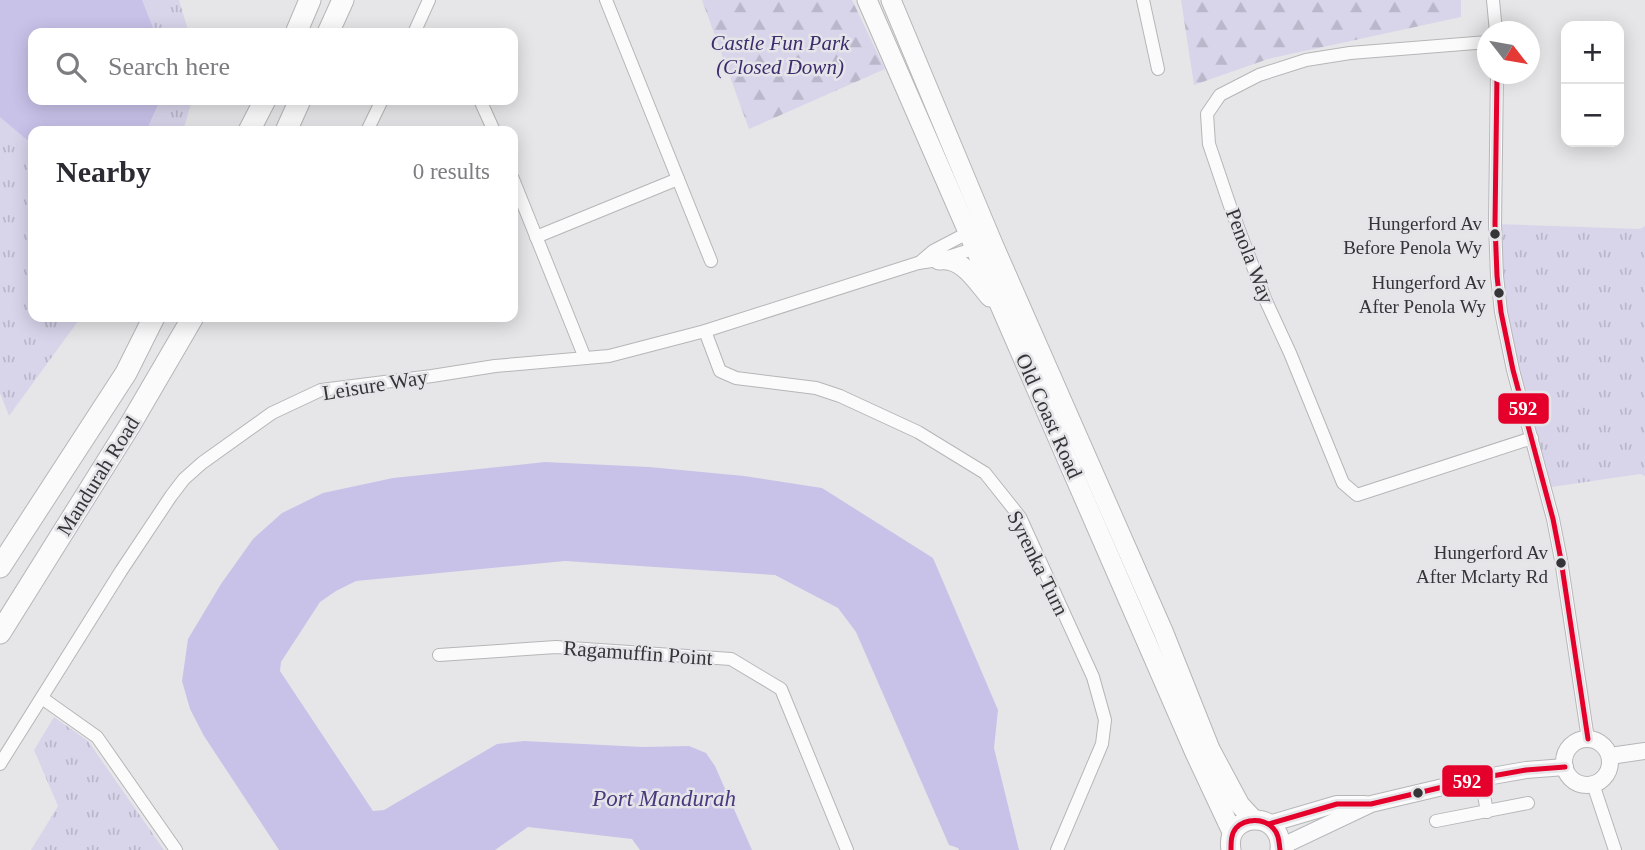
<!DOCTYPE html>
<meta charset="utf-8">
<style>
:root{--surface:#fff;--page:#f2f2f3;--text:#2b2b33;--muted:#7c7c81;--line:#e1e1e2}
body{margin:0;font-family:Georgia,serif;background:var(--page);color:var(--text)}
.controls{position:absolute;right:21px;top:21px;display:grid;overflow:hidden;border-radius:14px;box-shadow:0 4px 18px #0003}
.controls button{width:63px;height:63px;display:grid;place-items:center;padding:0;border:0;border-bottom:2px solid var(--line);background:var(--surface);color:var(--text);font:35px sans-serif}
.compass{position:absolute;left:1477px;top:21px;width:63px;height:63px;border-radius:50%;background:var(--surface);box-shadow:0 4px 18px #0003;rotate:121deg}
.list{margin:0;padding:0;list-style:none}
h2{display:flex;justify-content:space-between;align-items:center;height:91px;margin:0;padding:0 28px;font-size:30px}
h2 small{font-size:23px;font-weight:400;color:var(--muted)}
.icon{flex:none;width:38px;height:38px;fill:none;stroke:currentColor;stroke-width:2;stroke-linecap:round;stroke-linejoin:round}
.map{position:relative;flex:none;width:1645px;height:850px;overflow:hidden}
.search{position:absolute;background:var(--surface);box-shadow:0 4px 18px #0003;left:28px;top:28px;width:490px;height:77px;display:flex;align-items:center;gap:18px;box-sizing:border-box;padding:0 24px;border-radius:14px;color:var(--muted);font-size:26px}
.panel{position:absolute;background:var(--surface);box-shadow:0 4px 18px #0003;left:28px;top:126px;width:490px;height:196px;border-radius:14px}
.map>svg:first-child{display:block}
.grass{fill:url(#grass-tufts)}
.forest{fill:url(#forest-firs)}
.water{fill:#c8c2e9}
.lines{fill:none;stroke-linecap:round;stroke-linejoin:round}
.minor-casing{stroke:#b6b6b8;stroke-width:14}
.tertiary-casing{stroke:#b6b6b8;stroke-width:18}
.primary-casing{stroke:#b6b6b8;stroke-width:21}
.trunk-casing{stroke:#b6b6b8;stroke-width:23}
.minor{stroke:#fbfbfc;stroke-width:12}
.tertiary{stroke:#fbfbfc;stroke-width:16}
.primary{stroke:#fbfbfc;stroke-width:19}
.trunk{stroke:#fbfbfc;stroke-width:21}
.bus-1-casing{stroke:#e5e5e9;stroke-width:10}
.bus-1{stroke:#e4002b;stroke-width:5}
.bus-dot{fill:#353537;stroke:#e5e5e9;stroke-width:2.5}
.labels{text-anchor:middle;stroke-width:5;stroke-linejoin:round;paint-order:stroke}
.bus-label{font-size:19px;fill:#353537;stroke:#e5e5e9;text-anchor:end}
.park-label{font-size:21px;font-style:italic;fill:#3d2c6d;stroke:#e5e5e9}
.street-label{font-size:21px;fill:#353537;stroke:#e5e5e9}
.water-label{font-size:23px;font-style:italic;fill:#4a3a7d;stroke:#e5e5e9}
.line-badge{stroke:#e5e5e9;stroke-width:2.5}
.badge-label{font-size:19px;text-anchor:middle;font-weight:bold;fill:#fff}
</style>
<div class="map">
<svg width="1645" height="850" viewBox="0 0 1645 850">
<defs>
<pattern id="grass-tufts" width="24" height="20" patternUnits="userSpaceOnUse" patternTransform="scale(1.75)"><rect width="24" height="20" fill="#d8d5eb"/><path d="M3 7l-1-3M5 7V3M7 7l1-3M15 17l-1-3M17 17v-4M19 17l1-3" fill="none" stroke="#bab7ca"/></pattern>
<pattern id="forest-firs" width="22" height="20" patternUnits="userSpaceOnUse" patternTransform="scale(1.75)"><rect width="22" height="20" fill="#d8d5eb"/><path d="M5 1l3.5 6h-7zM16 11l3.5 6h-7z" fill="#bab7ca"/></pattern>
</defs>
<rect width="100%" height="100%" fill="#e6e6e8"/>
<!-- grass -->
<g class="grass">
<polygon points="0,0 179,0 189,33 33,33 33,100 192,100 183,131 33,131 33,317 81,317 9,416 0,393"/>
<polygon points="1495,224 1640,229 1645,226 1645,476 1640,474 1545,488 1513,370"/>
<polygon points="54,717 88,741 164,850 31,850 58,806 34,750"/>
</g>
<!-- forest -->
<g class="forest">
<polygon points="702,0 852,0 885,69 749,129"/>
<polygon points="1181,0 1461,0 1461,17 1268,59 1194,85"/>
</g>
<!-- water -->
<g class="water">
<polygon points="0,0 142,0 155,33 33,33 33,100 160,100 146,131 33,131 33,151 32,144 0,117"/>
<polygon points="545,462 649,467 744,476 822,488 933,558 998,710 994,748 1019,850 959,850 958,848 949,845 856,632 838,608 775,575 565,561 356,581 336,591 320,602 281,662 280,671 373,811 384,810 497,744 524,741 643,747 689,746 706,753 715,766 752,850 640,850 632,839 528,827 495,850 279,850 204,736 190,709 182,681 188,639 221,584 253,539 282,513 323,493 393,478"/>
</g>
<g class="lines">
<defs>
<g id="minor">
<polyline points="606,0 711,261"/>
<polyline points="1143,0 1158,69"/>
<polyline points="1493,0 1496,32"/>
<polyline points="414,33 429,0"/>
<polyline points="1488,42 1350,53 1306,60 1259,75 1220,95 1207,114 1209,144 1230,206 1266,301 1290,353 1343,483 1357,495 1532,438"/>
<polyline points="1497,74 1495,224 1497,276 1501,312 1513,370 1553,519 1561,560 1588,739"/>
<polyline points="480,100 494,131"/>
<polyline points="367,131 382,100"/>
<polyline points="513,179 585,358"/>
<polyline points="536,237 678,179"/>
<polyline points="919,263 933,251 975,229"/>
<polyline points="705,331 720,371 736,378 816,388 840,396 918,432 985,473 1020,517 1093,677 1105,720 1102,744 1057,850"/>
<polyline points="439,655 556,647 731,659 781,689 847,850"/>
<polyline points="42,698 97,737 176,850"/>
<polyline points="0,764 121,571 171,496 184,479 202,463 272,413 321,390 432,376 495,366 609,356 705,331 918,263 939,260 982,246"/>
<polyline points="1481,778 1487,812"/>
<polyline points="1593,784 1615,850"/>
<polyline points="1436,821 1528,803"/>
</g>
<g id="tertiary">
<circle cx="1587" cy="762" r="23"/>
<polyline points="1610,756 1645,751"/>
<polyline points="1269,824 1337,804 1365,804"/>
<polyline points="1280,849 1291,842 1371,804 1481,778 1526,770 1565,767"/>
</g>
<g id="primary">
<polyline points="867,0 1195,753 1232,832"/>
<polyline points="891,0 993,244 1163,631 1210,749 1240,805 1253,819"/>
<path d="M 939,260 C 963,257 976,281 990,297"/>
<path d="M 1231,850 C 1224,811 1284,809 1280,850"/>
</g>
<g id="trunk">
<polyline points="296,33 310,0"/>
<polyline points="328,33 343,0"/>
<polyline points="249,131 265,100"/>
<polyline points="286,131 300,100"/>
<polyline points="0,567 126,373 154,317"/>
<polyline points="0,633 130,425 193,317"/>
</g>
</defs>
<!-- minor casing -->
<use href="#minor" class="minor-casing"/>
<!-- tertiary casing -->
<use href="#tertiary" class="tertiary-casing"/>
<!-- primary casing -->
<use href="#primary" class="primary-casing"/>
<!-- trunk casing -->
<use href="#trunk" class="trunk-casing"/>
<!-- minor -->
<use href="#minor" class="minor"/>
<!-- tertiary -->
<use href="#tertiary" class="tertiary"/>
<!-- primary -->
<use href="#primary" class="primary"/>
<!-- trunk -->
<use href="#trunk" class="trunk"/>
<defs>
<g id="bus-1">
<polyline points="1497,74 1495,224 1497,276 1501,312 1513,370 1553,519 1561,560 1588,739"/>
<polyline points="1269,824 1337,804 1371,804 1481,778 1526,770 1565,767"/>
<path d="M 1231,850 C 1231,842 1231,834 1236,828 C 1246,818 1264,818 1273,828 C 1279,834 1279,842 1280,850"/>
</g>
</defs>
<!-- bus-1 casing -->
<use href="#bus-1" class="bus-1-casing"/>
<!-- bus-1 -->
<use href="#bus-1" class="bus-1"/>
</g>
<!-- markers -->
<g class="bus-dot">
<circle cx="1495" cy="234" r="6"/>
<circle cx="1499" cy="293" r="6"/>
<circle cx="1561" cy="563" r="6"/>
<circle cx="1418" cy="793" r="6"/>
</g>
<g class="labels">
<!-- bus labels -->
<g class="bus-label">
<text x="1482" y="230">Hungerford Av<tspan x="1482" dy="24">Before Penola Wy</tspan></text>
<text x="1486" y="289">Hungerford Av<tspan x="1486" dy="24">After Penola Wy</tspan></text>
<text x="1548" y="559">Hungerford Av<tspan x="1548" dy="24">After Mclarty Rd</tspan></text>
</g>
<!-- park labels -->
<g class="park-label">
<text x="780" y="50">Castle Fun Park<tspan x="780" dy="24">(Closed Down)</tspan></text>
</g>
<!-- street labels -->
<g class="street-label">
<text transform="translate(1250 256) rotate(69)" y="7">Penola Way</text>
<text transform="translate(375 385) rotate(-9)" y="7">Leisure Way</text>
<text transform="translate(1049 416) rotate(66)" y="7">Old Coast Road</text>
<text transform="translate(98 476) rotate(-58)" y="7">Mandurah Road</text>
<text transform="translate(1038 563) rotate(64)" y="7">Syrenka Turn</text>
<text transform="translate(638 653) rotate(4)" y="7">Ragamuffin Point</text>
</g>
<!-- water labels -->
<g class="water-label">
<text x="664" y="806">Port Mandurah</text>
</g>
</g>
<g class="line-badge">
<rect x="1497" y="392" width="53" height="33" rx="7" fill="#e4002b"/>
<rect x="1441" y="764" width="53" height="34" rx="7" fill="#e4002b"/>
</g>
<g class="badge-label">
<text x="1523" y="415">592</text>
<text x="1467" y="788">592</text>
</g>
</svg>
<div class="controls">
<button>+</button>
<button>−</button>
</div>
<svg class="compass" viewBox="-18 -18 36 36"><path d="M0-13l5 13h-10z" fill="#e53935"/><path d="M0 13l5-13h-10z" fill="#7c7c81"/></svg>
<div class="search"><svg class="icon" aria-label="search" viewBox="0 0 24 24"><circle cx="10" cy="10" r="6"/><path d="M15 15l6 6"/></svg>Search here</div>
<section class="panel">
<h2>Nearby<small>0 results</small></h2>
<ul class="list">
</ul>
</section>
</div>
